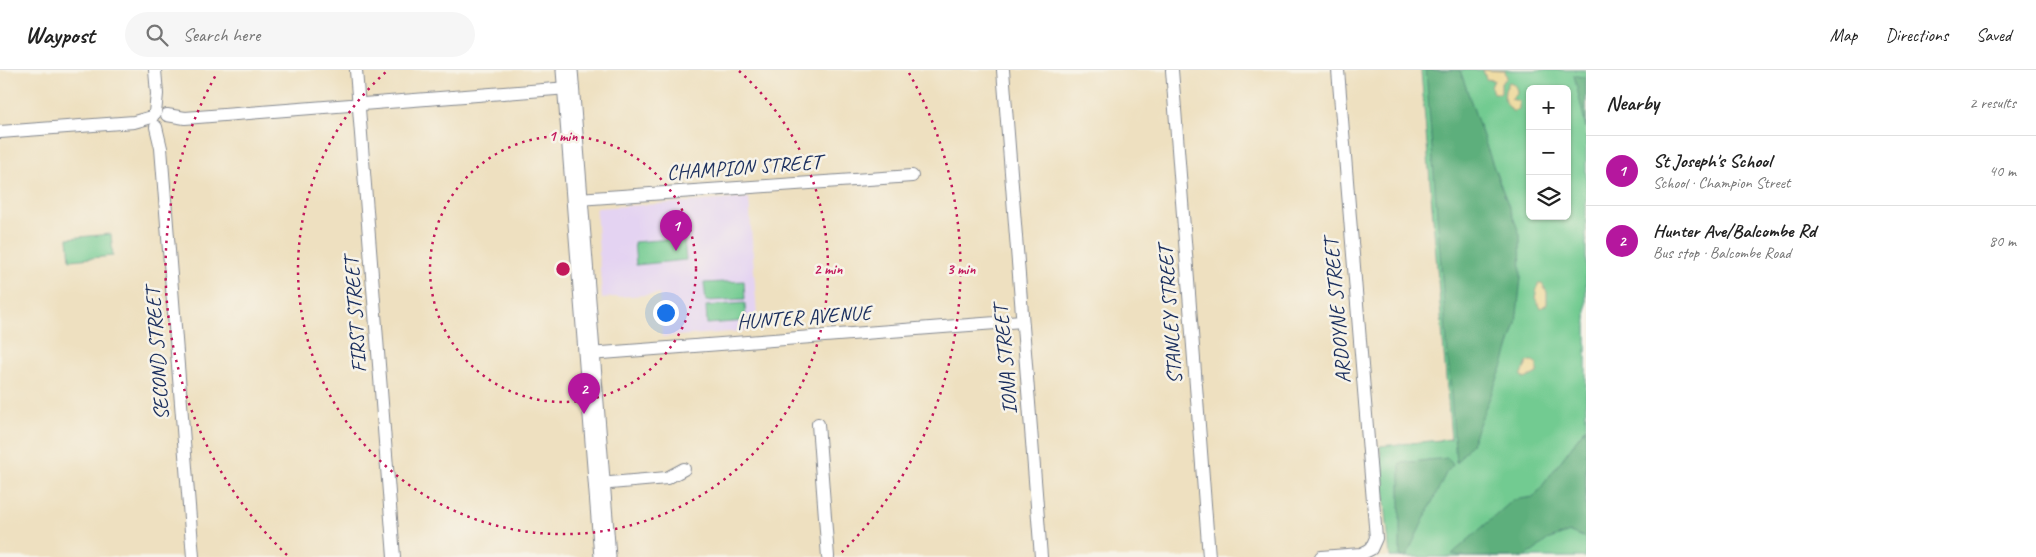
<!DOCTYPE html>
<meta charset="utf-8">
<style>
:root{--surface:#fff;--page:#f6f6f6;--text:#222;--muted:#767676;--line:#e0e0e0;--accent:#b5179e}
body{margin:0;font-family:Caveat,sans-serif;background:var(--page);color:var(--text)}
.controls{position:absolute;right:15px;top:15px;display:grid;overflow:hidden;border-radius:8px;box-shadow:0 1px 4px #0004}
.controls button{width:45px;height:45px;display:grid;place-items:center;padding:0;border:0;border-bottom:1px solid var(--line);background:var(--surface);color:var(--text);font:25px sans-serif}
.you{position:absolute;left:665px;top:242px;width:18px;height:18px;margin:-12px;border:4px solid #fff;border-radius:50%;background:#1a73e8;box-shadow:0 0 0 8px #1a73e833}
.badge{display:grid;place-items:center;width:32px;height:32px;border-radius:50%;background:var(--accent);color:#fff;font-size:16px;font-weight:700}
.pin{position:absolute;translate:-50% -41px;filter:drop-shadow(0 1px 2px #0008)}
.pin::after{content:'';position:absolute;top:26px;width:18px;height:15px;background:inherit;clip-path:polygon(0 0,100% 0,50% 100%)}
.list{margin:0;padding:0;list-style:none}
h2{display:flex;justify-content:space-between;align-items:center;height:65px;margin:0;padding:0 20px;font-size:21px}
h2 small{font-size:16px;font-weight:400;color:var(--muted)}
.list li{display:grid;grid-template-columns:32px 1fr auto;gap:15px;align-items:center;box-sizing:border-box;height:70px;padding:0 20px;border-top:1px solid var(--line)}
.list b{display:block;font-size:19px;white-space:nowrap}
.list p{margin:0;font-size:16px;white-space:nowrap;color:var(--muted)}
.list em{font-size:16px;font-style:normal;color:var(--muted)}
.icon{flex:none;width:28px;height:28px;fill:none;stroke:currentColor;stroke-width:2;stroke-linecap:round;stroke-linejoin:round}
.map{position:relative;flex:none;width:1586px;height:487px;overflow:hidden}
header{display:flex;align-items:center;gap:30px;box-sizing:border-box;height:70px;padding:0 25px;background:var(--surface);border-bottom:1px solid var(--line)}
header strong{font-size:24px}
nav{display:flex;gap:28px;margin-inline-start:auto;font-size:18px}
.search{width:350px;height:45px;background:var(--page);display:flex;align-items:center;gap:12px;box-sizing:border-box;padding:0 18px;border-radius:28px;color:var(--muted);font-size:19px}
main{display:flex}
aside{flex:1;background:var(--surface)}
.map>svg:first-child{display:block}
.built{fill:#e4d3f2}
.green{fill:#72cb91;stroke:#467d78;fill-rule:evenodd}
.forest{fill:#5daf7b;stroke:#3c6f6c}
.sand{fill:#eeda9e;stroke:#84847e}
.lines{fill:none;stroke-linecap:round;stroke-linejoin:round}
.minor-casing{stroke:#84888f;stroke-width:14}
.primary-casing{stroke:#84888f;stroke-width:23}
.minor{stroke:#fff;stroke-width:12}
.primary{stroke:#fff;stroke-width:21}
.ring{fill:none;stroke:#c2185b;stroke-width:2.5;stroke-dasharray:2.5 5}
.labels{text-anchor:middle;stroke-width:5;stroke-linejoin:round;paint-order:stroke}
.street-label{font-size:21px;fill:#1b2f5e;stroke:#f7f3e8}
.centre{fill:#c2185b;stroke:#f7f3e8;stroke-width:2.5}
.ring-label{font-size:15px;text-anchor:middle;font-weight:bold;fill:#c2185b;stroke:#f7f3e8;stroke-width:5;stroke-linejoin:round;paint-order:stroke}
</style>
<header>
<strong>Waypost</strong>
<div class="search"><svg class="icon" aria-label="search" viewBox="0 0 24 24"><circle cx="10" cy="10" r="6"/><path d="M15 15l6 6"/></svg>Search here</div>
<nav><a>Map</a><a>Directions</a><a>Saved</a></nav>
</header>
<main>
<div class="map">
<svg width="1586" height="487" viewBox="0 0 1586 487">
<rect width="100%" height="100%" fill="#f7f3e8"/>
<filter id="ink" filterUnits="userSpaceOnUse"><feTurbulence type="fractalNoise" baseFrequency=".02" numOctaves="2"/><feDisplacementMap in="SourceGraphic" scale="10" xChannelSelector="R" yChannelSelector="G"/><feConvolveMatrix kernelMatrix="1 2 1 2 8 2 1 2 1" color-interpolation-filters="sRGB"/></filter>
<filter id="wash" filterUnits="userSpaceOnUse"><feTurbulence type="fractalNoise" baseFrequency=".0096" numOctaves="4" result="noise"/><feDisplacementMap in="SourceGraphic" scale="20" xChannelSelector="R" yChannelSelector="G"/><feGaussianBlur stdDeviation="1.12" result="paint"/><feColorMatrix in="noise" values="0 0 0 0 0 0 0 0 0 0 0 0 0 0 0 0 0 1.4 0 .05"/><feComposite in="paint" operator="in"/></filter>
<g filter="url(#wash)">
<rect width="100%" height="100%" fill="#eee0c0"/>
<!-- built -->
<polygon class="built" points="749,128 758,260 662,267 659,224 602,228 596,138"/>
<!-- green -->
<g class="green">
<path d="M 1421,0 L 1586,0 L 1586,487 L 1390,487 L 1380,376 L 1451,369 ZM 1530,19 L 1567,19 L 1567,146 L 1530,146 Z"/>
<polygon points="111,164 113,186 70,190 68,168"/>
<polygon points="684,168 686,190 636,195 634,172"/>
<polygon points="744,211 745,229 706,231 704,213"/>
<polygon points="745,233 746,251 707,254 706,236"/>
</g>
<!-- forest -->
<g class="forest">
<polygon points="1426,0 1460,0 1494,98 1520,165 1521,208 1516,253 1503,295 1471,374 1456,393"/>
<polygon points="1574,5 1586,8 1586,58"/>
<polygon points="1586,357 1586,468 1570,462 1547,470 1534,481 1524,487 1467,487 1452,484 1513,430 1534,427"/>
<polygon points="1448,388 1453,395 1446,403 1406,487 1400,487 1400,393"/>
</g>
<!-- sand -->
<g class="sand">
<polygon points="1483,0 1505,1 1507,8 1501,13 1501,23 1493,23 1491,17 1494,10 1486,9"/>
<path d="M 1509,12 C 1514,13 1517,18 1517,23 L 1511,29 L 1519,31 L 1519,39 L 1515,41 L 1512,41 L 1504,30 L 1505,20 Z"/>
<polygon points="1538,214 1542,214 1547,222 1547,234 1541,238 1535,228"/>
<polygon points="1530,291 1533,291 1537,295 1537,303 1525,309 1521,306 1527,293"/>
</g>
</g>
<g filter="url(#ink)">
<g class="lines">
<defs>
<g id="minor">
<polyline points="356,0 394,487"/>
<polyline points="1003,0 1041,487"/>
<polyline points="1172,0 1209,487"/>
<polyline points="155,43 157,24 155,0"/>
<polyline points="167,45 185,48 568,18"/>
<polyline points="156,57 161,78 193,487"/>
<polyline points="0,62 134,52 152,47"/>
<polyline points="578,129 912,106"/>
<polyline points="589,284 1022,251"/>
<polyline points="818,354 828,487"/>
<polyline points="599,414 667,408 684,399"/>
<polyline points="1321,487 1361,484 1371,479 1376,468 1338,0"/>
</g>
<polyline id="primary" points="567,0 605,487"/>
</defs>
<!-- minor casing -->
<use href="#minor" class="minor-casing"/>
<!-- primary casing -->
<use href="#primary" class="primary-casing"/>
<!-- minor -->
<use href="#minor" class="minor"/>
<!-- primary -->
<use href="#primary" class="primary"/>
</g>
</g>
<!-- distance rings -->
<g class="ring">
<circle cx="563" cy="199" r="133"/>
<path d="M739 1A265 265 0 1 1 387 1"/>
<path d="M287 485A398 398 0 0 1 217 3M909 3A398 398 0 0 1 839 485"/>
</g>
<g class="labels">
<!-- street labels -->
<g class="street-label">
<text transform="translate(744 97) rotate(-4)" y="7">CHAMPION STREET</text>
<text transform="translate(1337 241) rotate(-95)" y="7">ARDOYNE STREET</text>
<text transform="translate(355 245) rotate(-94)" y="7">FIRST STREET</text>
<text transform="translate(1170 245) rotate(-94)" y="7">STANLEY STREET</text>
<text transform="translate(804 247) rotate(-4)" y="7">HUNTER AVENUE</text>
<text transform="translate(157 284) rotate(-94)" y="7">SECOND STREET</text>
<text transform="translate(1005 290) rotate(-95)" y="7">IONA STREET</text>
</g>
</g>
<circle cx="563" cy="199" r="8" class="centre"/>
<g class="ring-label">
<text x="563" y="71">1 min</text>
<text x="828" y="204">2 min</text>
<text x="961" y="204">3 min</text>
</g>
</svg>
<div class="controls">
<button>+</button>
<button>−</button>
<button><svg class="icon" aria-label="layers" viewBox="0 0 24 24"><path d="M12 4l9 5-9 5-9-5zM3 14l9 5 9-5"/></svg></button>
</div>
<div class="you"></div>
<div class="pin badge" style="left:676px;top:181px">1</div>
<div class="pin badge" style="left:584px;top:344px">2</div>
</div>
<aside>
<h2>Nearby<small>2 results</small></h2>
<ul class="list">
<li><span class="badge">1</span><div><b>St Joseph's School</b><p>School · Champion Street</p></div><em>40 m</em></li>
<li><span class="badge">2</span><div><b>Hunter Ave/Balcombe Rd</b><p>Bus stop · Balcombe Road</p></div><em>80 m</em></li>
</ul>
</aside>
</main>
